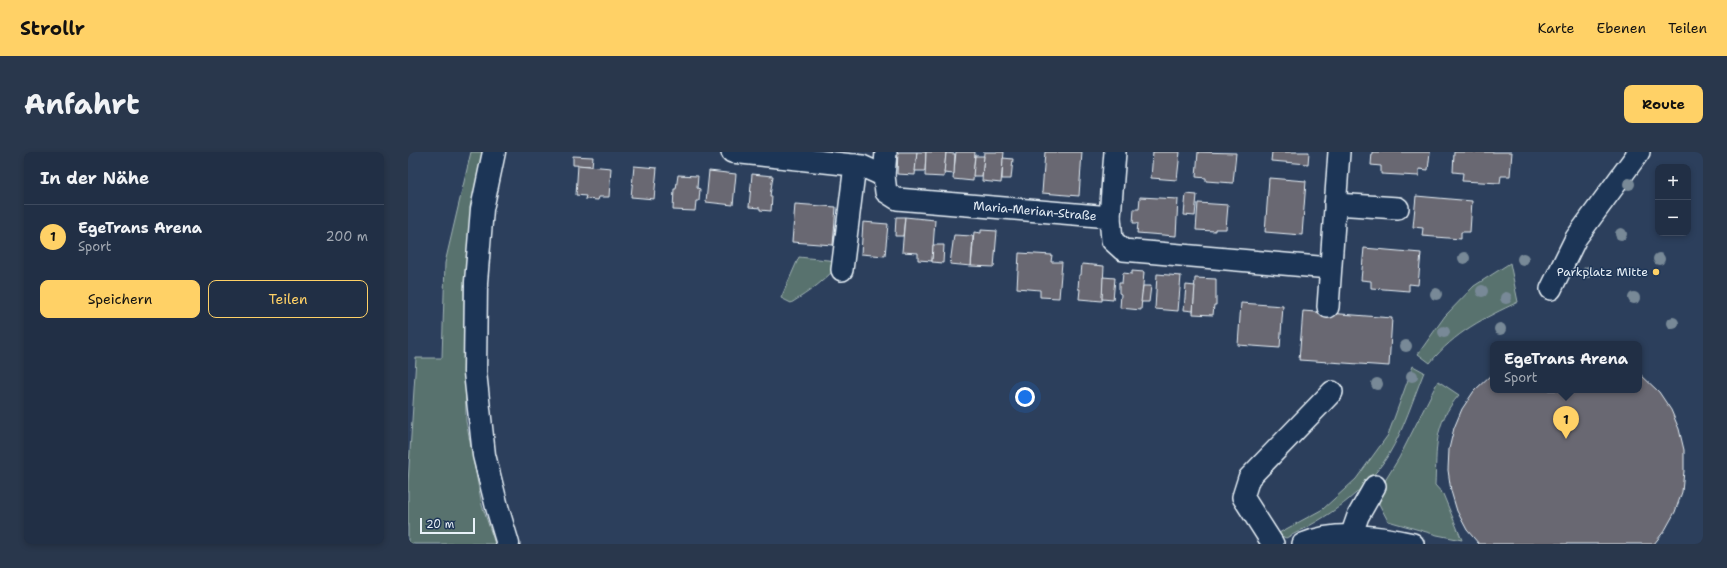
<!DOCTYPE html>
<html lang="de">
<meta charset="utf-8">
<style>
:root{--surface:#212f45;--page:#29374c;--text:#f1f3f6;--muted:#a2a9b3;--line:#3e4a5e;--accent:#ffd166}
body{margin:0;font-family:"Shantell Sans",sans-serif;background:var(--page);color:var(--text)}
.controls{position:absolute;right:12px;top:12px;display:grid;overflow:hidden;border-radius:8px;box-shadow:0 2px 6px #0003}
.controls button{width:36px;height:36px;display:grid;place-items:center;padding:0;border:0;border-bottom:1px solid var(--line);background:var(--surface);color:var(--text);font:20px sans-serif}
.scale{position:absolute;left:12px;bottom:10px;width:55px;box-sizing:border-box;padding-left:4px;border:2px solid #e8f1f8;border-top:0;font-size:11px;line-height:14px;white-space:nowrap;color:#e8f1f8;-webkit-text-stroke:3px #1d3557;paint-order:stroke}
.you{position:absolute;left:617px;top:245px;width:14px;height:14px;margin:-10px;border:3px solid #fff;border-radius:50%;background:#1a73e8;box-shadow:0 0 0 6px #1a73e833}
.badge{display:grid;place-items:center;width:26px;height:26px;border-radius:50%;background:var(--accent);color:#111;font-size:13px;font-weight:700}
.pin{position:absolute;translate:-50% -33px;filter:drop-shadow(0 1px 2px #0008)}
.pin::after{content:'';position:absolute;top:21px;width:14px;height:12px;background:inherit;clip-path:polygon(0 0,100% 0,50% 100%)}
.popup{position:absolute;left:1082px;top:189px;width:152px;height:52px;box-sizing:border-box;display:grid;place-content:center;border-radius:8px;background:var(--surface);filter:drop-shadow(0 1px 3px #0005);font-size:13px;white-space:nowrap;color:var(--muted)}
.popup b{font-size:15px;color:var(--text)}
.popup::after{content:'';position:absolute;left:50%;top:100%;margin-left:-8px;border:8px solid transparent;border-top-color:var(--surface)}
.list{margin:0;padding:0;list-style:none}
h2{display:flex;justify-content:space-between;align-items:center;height:52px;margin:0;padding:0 16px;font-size:17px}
h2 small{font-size:13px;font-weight:400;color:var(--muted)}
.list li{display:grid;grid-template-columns:26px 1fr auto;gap:12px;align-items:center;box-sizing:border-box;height:64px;padding:0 16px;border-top:1px solid var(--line)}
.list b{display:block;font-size:15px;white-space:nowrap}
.list p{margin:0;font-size:13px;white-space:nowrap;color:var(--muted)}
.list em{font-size:13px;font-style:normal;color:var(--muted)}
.actions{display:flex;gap:8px;padding:12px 16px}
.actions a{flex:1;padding:9px 0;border:1px solid var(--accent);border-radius:8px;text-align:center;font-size:14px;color:var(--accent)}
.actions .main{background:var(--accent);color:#111}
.map{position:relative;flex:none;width:1295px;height:392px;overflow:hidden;border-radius:8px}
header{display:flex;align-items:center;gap:24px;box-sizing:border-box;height:56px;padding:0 20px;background:var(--accent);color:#111}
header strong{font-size:19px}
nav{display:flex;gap:22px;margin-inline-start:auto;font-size:14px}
.intro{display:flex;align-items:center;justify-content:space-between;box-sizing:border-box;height:96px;padding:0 24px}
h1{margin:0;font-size:28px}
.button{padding:10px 18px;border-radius:8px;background:var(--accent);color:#111;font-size:14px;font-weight:700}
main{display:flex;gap:24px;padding:0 24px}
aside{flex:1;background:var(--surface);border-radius:8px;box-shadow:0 2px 6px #0003}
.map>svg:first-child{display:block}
.green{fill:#58726e;stroke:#a0b2b3}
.building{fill:#696872;stroke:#e8f1f8}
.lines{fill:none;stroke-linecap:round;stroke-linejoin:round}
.minor-casing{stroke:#e8f1f8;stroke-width:24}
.major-casing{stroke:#e8f1f8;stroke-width:25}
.minor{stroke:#1d3557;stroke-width:21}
.major{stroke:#1d3557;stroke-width:22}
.tree{fill:#788997}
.poi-dot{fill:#ffd166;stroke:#1d3557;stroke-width:1.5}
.labels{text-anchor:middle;stroke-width:3;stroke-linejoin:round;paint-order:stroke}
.street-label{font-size:12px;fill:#e8f1f8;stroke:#1d3557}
.poi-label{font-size:12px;fill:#e8f1f8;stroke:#1d3557;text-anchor:end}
</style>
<header>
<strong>Strollr</strong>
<nav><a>Karte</a><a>Ebenen</a><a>Teilen</a></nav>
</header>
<div class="intro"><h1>Anfahrt</h1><a class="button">Route</a></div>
<main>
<aside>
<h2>In der Nähe<small></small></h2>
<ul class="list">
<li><span class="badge">1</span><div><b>EgeTrans Arena</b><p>Sport</p></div><em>200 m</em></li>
</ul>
<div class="actions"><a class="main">Speichern</a><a>Teilen</a></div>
</aside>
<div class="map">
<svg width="1295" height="392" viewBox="0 0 1295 392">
<rect width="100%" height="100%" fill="#2c3f5c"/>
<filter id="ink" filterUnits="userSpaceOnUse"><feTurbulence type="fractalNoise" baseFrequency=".025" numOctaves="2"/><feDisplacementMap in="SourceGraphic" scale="8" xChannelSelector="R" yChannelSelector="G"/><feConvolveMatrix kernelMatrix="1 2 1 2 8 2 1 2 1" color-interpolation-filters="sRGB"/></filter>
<g filter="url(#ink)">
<!-- green -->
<g class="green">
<polygon points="63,0 76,0 64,66 56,137 58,269 74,353 87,392 0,392 0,331 8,206 34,206 37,111"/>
<path d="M 391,105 L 429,109 L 432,111 C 418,128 401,140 383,151 L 373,146 Z"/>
<path d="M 1102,111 L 1110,150 C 1076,166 1047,180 1022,211 L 1010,202 L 1037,164 L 1066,134 Z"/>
<path d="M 1005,214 L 1016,220 C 1005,247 996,277 981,302 C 956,342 919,366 878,386 L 869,382 L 915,357 L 948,327 L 980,283 Z"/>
<path d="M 1030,229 L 1051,243 C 1025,273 1029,296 1027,333 L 1035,342 L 1054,388 L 1029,383 L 980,369 L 971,352 L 972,337 L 991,306 Z"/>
</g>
<!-- building -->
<g class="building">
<polygon points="490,0 509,0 507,23 489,22"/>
<polygon points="509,0 518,0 517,19 507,19"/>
<polygon points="518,0 538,0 536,25 517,24"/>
<polygon points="548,0 567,0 565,29 545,27"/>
<polygon points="576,0 596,0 593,31 574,29"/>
<polygon points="637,0 674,0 671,44 634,41"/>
<polygon points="745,0 772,0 769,28 743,26"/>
<polygon points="790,0 828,1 825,31 798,29 798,26 788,25"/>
<polygon points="864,0 901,0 900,12 863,9"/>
<polygon points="964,0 1022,0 1020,18 1011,17 1011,24 973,22 973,14 963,13"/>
<polygon points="1046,0 1104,0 1102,24 1093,24 1092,31 1054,29 1055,21 1045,20"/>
<polygon points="538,1 547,2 546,22 536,21"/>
<polygon points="165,4 185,5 184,14 165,13"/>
<polygon points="567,4 576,4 574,24 565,24"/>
<polygon points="595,6 605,7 603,27 594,27"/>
<polygon points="170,13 203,16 201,45 191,45 190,48 177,47 178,44 168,43"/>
<polygon points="226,14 249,16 246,47 223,45"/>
<polygon points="301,19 328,22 325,53 298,50"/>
<polygon points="344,22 365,24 362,44 364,44 363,59 352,58 352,56 341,55"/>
<polygon points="270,23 290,24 289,36 292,37 291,49 288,49 287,59 265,58 266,37 268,37"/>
<polygon points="861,26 898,29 894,83 857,80"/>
<polygon points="778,42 789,43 787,64 776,63"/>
<polygon points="1008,44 1064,49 1062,80 1053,80 1053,87 1014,84 1015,76 1005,75"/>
<polygon points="732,45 770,47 768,84 729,81 730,71 725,71 726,57 731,57"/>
<polygon points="790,51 820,53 818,77 807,77 807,79 788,78"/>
<polygon points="387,52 428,55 425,93 384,90"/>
<polygon points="488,65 497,65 495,84 487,84"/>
<polygon points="497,65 527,68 524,109 510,108 510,101 494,100"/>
<polygon points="455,70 480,72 477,104 453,102"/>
<polygon points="573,78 589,79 586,115 563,114 566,80 573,81"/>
<polygon points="546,83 565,84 563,114 542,112"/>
<polygon points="525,93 536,93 535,111 524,110"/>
<polygon points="956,96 1013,101 1010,133 1001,132 1001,139 963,136 963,129 953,128"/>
<polygon points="611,101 644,103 643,110 654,110 651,146 632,145 632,138 609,136"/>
<polygon points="674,112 696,114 694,149 671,147 672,137 670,137 671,123 673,123"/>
<polygon points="724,119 736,120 733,158 712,156 713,142 711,141 711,131 714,131 715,121 724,122"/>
<polygon points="749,122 773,124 770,159 747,157"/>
<polygon points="695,125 707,126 705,148 694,147"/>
<polygon points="787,126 808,127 808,153 806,153 805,163 785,162"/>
<polygon points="778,133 787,134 785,159 776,158"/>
<polygon points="735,134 743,134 741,150 733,150"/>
<polygon points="833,151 875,154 872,196 830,193"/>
<polygon points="895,159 984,166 981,214 891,208"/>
<polygon points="1085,221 1085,238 1231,238 1231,221 1251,240 1263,258 1271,277 1276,298 1276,319 1274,340 1267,360 1257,378 1246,392 1071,392 1059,378 1049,359 1043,339 1040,318 1041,297 1046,276 1054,257 1066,239"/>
</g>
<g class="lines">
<defs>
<g id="minor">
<polyline points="324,0 454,14 476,24"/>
<polyline points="478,0 476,24 478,40 489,47 702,65 704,88 715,98 922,116"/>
<polyline points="927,52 990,56"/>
<polyline points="702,65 707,0"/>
<polyline points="434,118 447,13"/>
<polyline points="1143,137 1168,86 1231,0"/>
<polyline points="920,155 931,0"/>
<polyline points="943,384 950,364 967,334"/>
<polyline points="865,392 835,345 841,326 924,240"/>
<path d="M 895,392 C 928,378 970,384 1005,392"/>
</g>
<polyline id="major" points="86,0 74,57 68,130 67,220 76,303 89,355 100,392"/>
</defs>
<!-- minor casing -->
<use href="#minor" class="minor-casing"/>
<!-- major casing -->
<use href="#major" class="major-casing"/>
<!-- minor -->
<use href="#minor" class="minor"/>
<!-- major -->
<use href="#major" class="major"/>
</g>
<!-- trees -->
<g class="tree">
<circle cx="1221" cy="32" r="6"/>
<circle cx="1213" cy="82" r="6"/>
<circle cx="1056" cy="106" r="6"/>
<circle cx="1115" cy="107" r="6"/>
<circle cx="1251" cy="107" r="6"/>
<circle cx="1180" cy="120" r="6"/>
<circle cx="1074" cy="139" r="6"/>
<circle cx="1028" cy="142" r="6"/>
<circle cx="1098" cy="146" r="6"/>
<circle cx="1226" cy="146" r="6"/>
<circle cx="1265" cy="171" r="6"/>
<circle cx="1092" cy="177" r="6"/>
<circle cx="1036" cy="180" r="6"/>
<circle cx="998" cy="194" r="6"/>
<circle cx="1004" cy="224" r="6"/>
<circle cx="969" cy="232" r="6"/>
</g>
</g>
<!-- markers -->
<circle class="poi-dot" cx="1248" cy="120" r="4"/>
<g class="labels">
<!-- street labels -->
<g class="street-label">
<text transform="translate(627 59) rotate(5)" y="4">Maria-Merian-Straße</text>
</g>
<!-- poi labels -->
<g class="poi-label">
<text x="1240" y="124">Parkplatz Mitte</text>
</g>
</g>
</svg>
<div class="controls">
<button>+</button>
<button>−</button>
</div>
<div class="scale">20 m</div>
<div class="you"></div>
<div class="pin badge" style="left:1158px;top:287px">1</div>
<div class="popup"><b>EgeTrans Arena</b>Sport</div>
</div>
</main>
